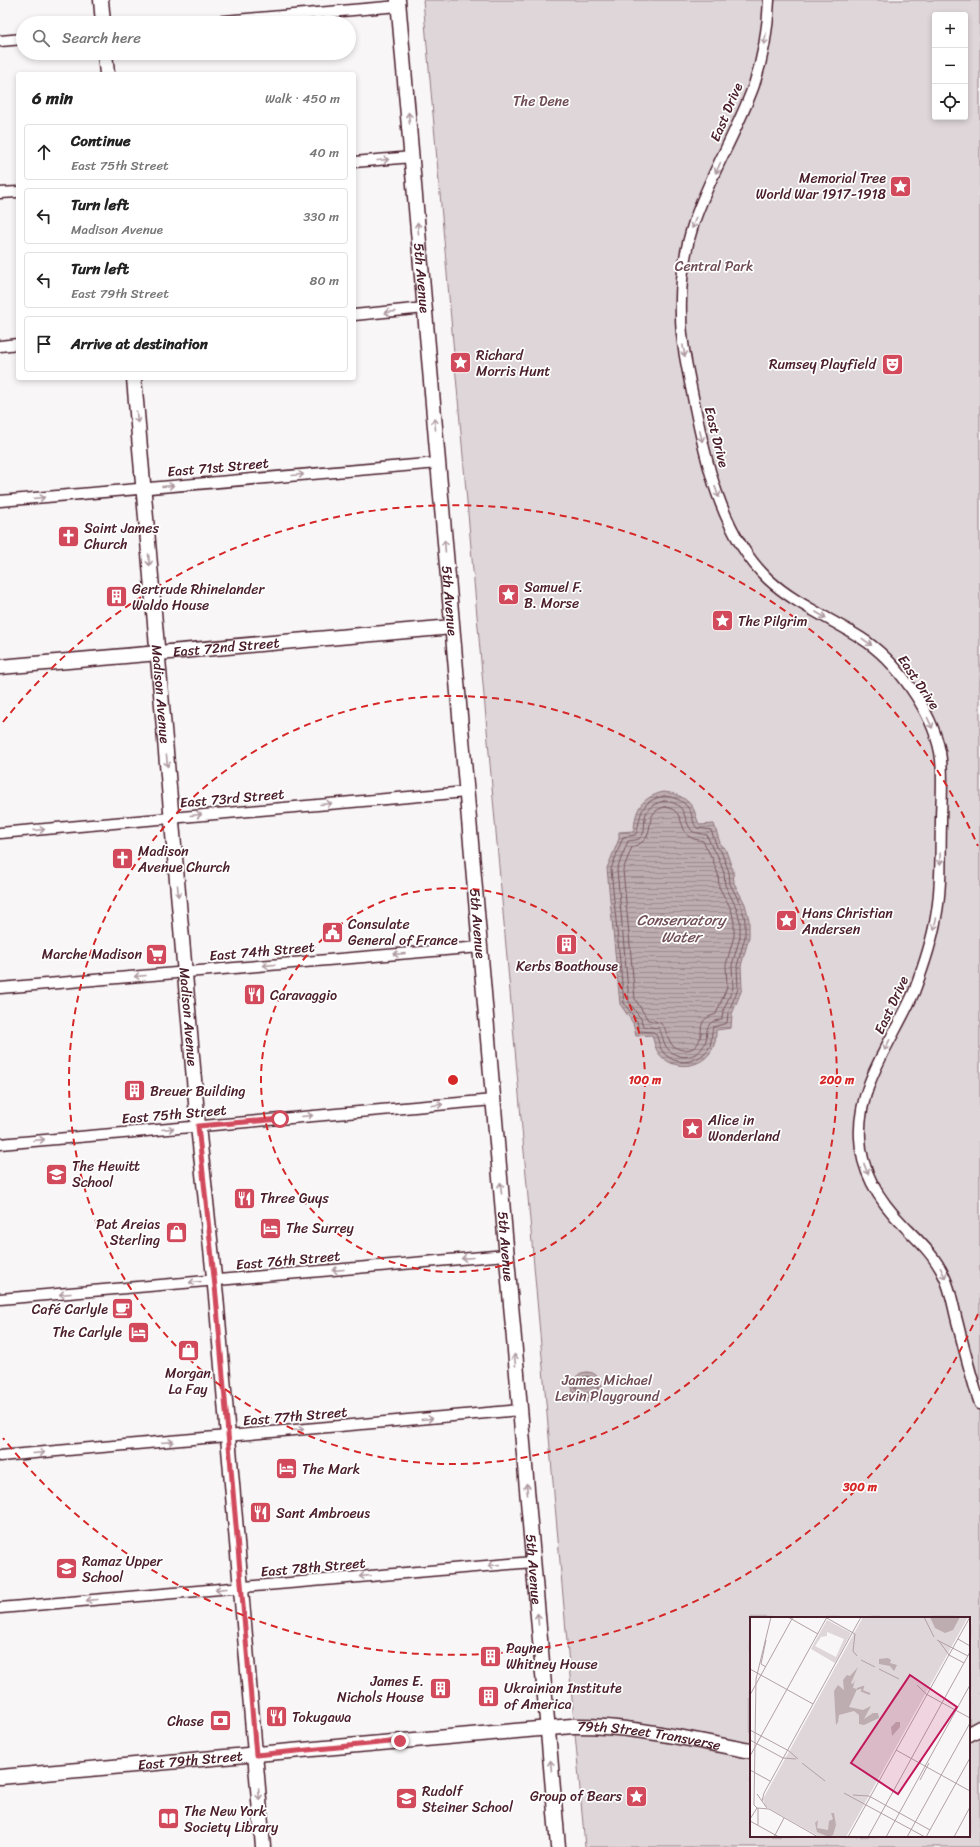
<!DOCTYPE html>
<meta charset="utf-8">
<style>
:root{--surface:#fff;--page:#f6f6f6;--text:#222;--muted:#767676;--line:#e0e0e0}
body{margin:0;font-family:Sriracha,sans-serif;background:var(--page);color:var(--text)}
.controls{position:absolute;right:12px;top:12px;display:grid;overflow:hidden;border-radius:4px;box-shadow:0 2px 6px #0003}
.controls button{width:36px;height:36px;display:grid;place-items:center;padding:0;border:0;border-bottom:1px solid var(--line);background:var(--surface);color:var(--text);font:20px sans-serif}
.stop{position:absolute;width:12px;height:12px;margin:-9px;border:3px solid #d1495b;border-radius:50%;background:#fff}
.stop.end{background:#d1495b;border-color:#fff;box-shadow:0 1px 4px #0008}
.list{margin:0;padding:0;list-style:none}
h2{display:flex;justify-content:space-between;align-items:center;height:52px;margin:0;padding:0 16px;font-size:17px}
h2 small{font-size:13px;font-weight:400;color:var(--muted)}
.list li{display:grid;grid-template-columns:26px 1fr auto;gap:12px;align-items:center;box-sizing:border-box;height:56px;margin:0 8px 8px;padding:0 8px;border:1px solid var(--line);border-radius:4px}
.list b{display:block;font-size:15px;white-space:nowrap}
.list p{margin:0;font-size:13px;white-space:nowrap;color:var(--muted)}
.list em{font-size:13px;font-style:normal;color:var(--muted)}
.icon{flex:none;width:22px;height:22px;fill:none;stroke:currentColor;stroke-width:2;stroke-linecap:round;stroke-linejoin:round}
.map{position:relative;flex:none;width:980px;height:1847px;overflow:hidden}
.search{position:absolute;background:var(--surface);box-shadow:0 2px 6px #0003;left:16px;top:16px;width:340px;height:44px;display:flex;align-items:center;gap:10px;box-sizing:border-box;padding:0 14px;border-radius:22px;color:var(--muted);font-size:15px}
.panel{position:absolute;background:var(--surface);box-shadow:0 2px 6px #0003;left:16px;top:72px;width:340px;height:308px;border-radius:4px}
.map>svg:first-child{display:block}
.green{fill:#ded6d9;stroke:#947a82;fill-rule:evenodd}
.water{fill:url(#water-rules);stroke:#8f747b}
.lines{fill:none;stroke-linecap:round;stroke-linejoin:round}
.shore{stroke:#785860;stroke-width:1}
.street-casing{stroke:#4a1f2b;stroke-width:13}
.secondary-casing{stroke:#4a1f2b;stroke-width:17}
.street{stroke:#fff;stroke-width:10}
.secondary{stroke:#fff;stroke-width:14}
.oneway{stroke:#ae9aa0}
.route{stroke:#d1495b;stroke-width:5}
.ring{fill:none;stroke:#d62828;stroke-width:2;stroke-dasharray:7 5}
.labels{text-anchor:middle;stroke-width:3.5;stroke-linejoin:round;paint-order:stroke}
.park-label{font-size:14px;fill:#6f4d56;stroke:#fff}
.street-label{font-size:14px;fill:#4a1f2b;stroke:#fff}
.poi-label{font-size:14px;fill:#4a1f2b;stroke:#fff;text-anchor:start}
.water-label{font-size:15px;font-style:italic;fill:#72515a;stroke:#fff}
.inset-river{fill:none;stroke:#bdadb0;stroke-width:2}
.inset-road{fill:none;stroke:#b2a0a5;stroke-width:1}
.view{fill:#c2185b;fill-opacity:0.15;stroke:#c2185b;stroke-width:2}
.inset-edge{fill:none;stroke:#4a1f2b;stroke-width:2}
.centre{fill:#d62828;stroke:#fff;stroke-width:2}
.ring-label{font-size:12px;text-anchor:middle;font-weight:bold;fill:#d62828;stroke:#fff;stroke-width:3.5;stroke-linejoin:round;paint-order:stroke}
</style>
<div class="map">
<svg width="980" height="1847" viewBox="0 0 980 1847">
<defs>
<pattern id="water-rules" width="6" height="5" patternUnits="userSpaceOnUse"><rect width="6" height="5" fill="#bdadb0"/><path d="M0 2.5h6" fill="none" stroke="#9c8c8f"/></pattern>
</defs>
<rect width="100%" height="100%" fill="#f8f6f7"/>
<filter id="ink" filterUnits="userSpaceOnUse"><feTurbulence type="fractalNoise" baseFrequency=".025" numOctaves="2"/><feDisplacementMap in="SourceGraphic" scale="8" xChannelSelector="R" yChannelSelector="G"/><feConvolveMatrix kernelMatrix="1 2 1 2 8 2 1 2 1" color-interpolation-filters="sRGB"/></filter>
<g filter="url(#ink)">
<!-- green -->
<path class="green" d="M 423,0 L 980,0 L 980,1847 L 585,1847 ZM 935,15 L 965,15 L 965,117 L 935,117 ZM 751,1618 L 969,1618 L 969,1836 L 751,1836 Z"/>
<!-- water -->
<g class="water">
<path d="M 663,792 C 676,793 688,798 694,810 C 696,815 697,821 700,825 L 714,824 L 721,846 L 725,848 L 733,871 L 734,883 L 745,904 L 749,920 L 749,937 L 741,966 L 742,989 L 732,1014 L 731,1028 L 716,1030 C 716,1035 716,1040 714,1045 C 707,1067 676,1073 660,1055 C 655,1049 654,1042 652,1035 L 636,1036 L 633,1023 L 620,1004 L 607,868 L 619,839 L 619,832 L 634,831 C 635,809 641,798 663,792 Z"/>
<circle cx="587" cy="1387" r="15"/>
</g>
<g class="lines">
<!-- shore -->
<g class="shore">
<path d="M 664,796 C 675,797 686,801 691,813 C 693,818 693,824 697,828 L 711,830 L 717,847 L 721,851 L 729,872 L 730,884 L 741,905 L 745,920 L 745,937 L 737,966 L 738,989 L 728,1013 L 727,1023 L 713,1027 C 711,1033 712,1040 710,1046 C 701,1063 676,1068 663,1052 C 658,1046 659,1037 654,1032 L 639,1031 L 637,1021 L 624,1003 L 611,869 L 623,837 L 635,835 L 637,832 C 641,812 641,801 664,796 Z"/>
<path d="M 664,801 C 689,803 681,819 693,832 L 707,835 L 713,850 L 717,854 L 724,873 L 725,885 L 736,907 L 740,921 L 740,937 L 732,965 L 733,988 L 723,1011 L 722,1019 C 718,1021 712,1020 709,1025 C 705,1030 708,1038 705,1043 C 699,1058 680,1061 669,1050 C 662,1044 664,1035 658,1028 L 643,1026 L 641,1019 L 629,1002 L 617,869 L 628,841 C 631,840 636,841 640,838 C 651,828 634,808 664,801 Z"/>
<path d="M 665,807 C 683,809 679,825 688,836 L 694,839 L 703,841 L 712,858 L 718,874 L 719,887 L 731,909 L 734,922 L 734,936 L 726,965 L 727,987 L 716,1014 C 711,1016 706,1017 703,1022 C 700,1028 702,1033 700,1038 C 697,1052 681,1053 672,1045 C 663,1031 669,1022 648,1020 L 635,999 L 623,870 L 632,847 C 662,838 638,813 665,807 Z"/>
<circle cx="587" cy="1387" r="11"/>
</g>
<defs>
<g id="street">
<path d="M 769,0 C 768,29 763,58 754,85 C 737,132 710,175 694,222 C 684,252 680,283 681,315 C 681,341 687,367 692,392 C 704,455 720,533 768,579 C 795,604 830,618 861,638 C 896,660 932,711 940,752 C 944,775 941,799 941,823 C 940,854 942,886 936,917 C 932,942 923,968 914,992 C 894,1039 857,1084 860,1138 C 861,1173 881,1203 905,1227 C 920,1242 935,1256 944,1276 C 951,1290 953,1306 957,1321 C 964,1349 971,1377 980,1404"/>
<polyline points="201,23 399,6"/>
<polyline points="0,41 23,39"/>
<polyline points="354,162 412,157"/>
<polyline points="0,193 18,192"/>
<polyline points="354,315 425,308"/>
<polyline points="0,346 18,344"/>
<polyline points="0,501 438,463"/>
<polyline points="0,833 466,792"/>
<polyline points="0,988 480,947"/>
<polyline points="0,1144 493,1100"/>
<polyline points="0,1299 506,1255"/>
<polyline points="0,1456 520,1410"/>
<polyline points="0,1608 533,1562"/>
</g>
<g id="secondary">
<polyline points="101,0 103,23"/>
<path id="s1" d="M 398,0 L 558,1847"/>
<polyline points="105,53 107,74"/>
<path id="s2" d="M 134,378 L 198,1126 L 216,1296 L 263,1847"/>
<path id="s3" d="M 0,667 L 452,627"/>
<polyline points="969,1734 980,1728"/>
<path id="s4" d="M 0,1777 L 572,1726 C 633,1725 691,1740 751,1751"/>
</g>
</defs>
<!-- street casing -->
<use href="#street" class="street-casing"/>
<!-- secondary casing -->
<use href="#secondary" class="secondary-casing"/>
<!-- street -->
<use href="#street" class="street"/>
<!-- secondary -->
<use href="#secondary" class="secondary"/>
</g>
<!-- one-way arrows -->
<defs><path id="oneway-shaft" d="M-6 0H5M1.5-3L5.5 0L1.5 3" fill="none" stroke-width="1.6" stroke-linecap="round" stroke-linejoin="round"/></defs>
<g class="oneway">
<use href="#oneway-shaft" transform="translate(765 39) rotate(100)"/>
<use href="#oneway-shaft" transform="translate(409 118) rotate(-95)"/>
<use href="#oneway-shaft" transform="translate(383 160) rotate(-5)"/>
<use href="#oneway-shaft" transform="translate(718 168) rotate(114)"/>
<use href="#oneway-shaft" transform="translate(694 223) rotate(109)"/>
<use href="#oneway-shaft" transform="translate(418 228) rotate(-95)"/>
<use href="#oneway-shaft" transform="translate(390 312) rotate(175)"/>
<use href="#oneway-shaft" transform="translate(684 351) rotate(79)"/>
<use href="#oneway-shaft" transform="translate(137 417) rotate(85)"/>
<use href="#oneway-shaft" transform="translate(435 424) rotate(-95)"/>
<use href="#oneway-shaft" transform="translate(701 436) rotate(77)"/>
<use href="#oneway-shaft" transform="translate(298 475) rotate(-5)"/>
<use href="#oneway-shaft" transform="translate(168 486) rotate(-5)"/>
<use href="#oneway-shaft" transform="translate(717 492) rotate(70)"/>
<use href="#oneway-shaft" transform="translate(39 498) rotate(-5)"/>
<use href="#oneway-shaft" transform="translate(445 546) rotate(-94)"/>
<use href="#oneway-shaft" transform="translate(149 560) rotate(85)"/>
<use href="#oneway-shaft" transform="translate(821 615) rotate(30)"/>
<use href="#oneway-shaft" transform="translate(867 642) rotate(36)"/>
<use href="#oneway-shaft" transform="translate(930 723) rotate(65)"/>
<use href="#oneway-shaft" transform="translate(167 761) rotate(85)"/>
<use href="#oneway-shaft" transform="translate(326 804) rotate(-5)"/>
<use href="#oneway-shaft" transform="translate(196 815) rotate(-5)"/>
<use href="#oneway-shaft" transform="translate(39 830) rotate(-5)"/>
<use href="#oneway-shaft" transform="translate(940 859) rotate(91)"/>
<use href="#oneway-shaft" transform="translate(178 891) rotate(85)"/>
<use href="#oneway-shaft" transform="translate(935 924) rotate(103)"/>
<use href="#oneway-shaft" transform="translate(399 954) rotate(175)"/>
<use href="#oneway-shaft" transform="translate(269 965) rotate(175)"/>
<use href="#oneway-shaft" transform="translate(140 976) rotate(175)"/>
<use href="#oneway-shaft" transform="translate(887 1045) rotate(117)"/>
<use href="#oneway-shaft" transform="translate(437 1105) rotate(-5)"/>
<use href="#oneway-shaft" transform="translate(307 1116) rotate(-5)"/>
<use href="#oneway-shaft" transform="translate(168 1129) rotate(-5)"/>
<use href="#oneway-shaft" transform="translate(39 1140) rotate(-5)"/>
<use href="#oneway-shaft" transform="translate(866 1169) rotate(69)"/>
<use href="#oneway-shaft" transform="translate(501 1188) rotate(-95)"/>
<use href="#oneway-shaft" transform="translate(467 1258) rotate(175)"/>
<use href="#oneway-shaft" transform="translate(338 1270) rotate(175)"/>
<use href="#oneway-shaft" transform="translate(943 1273) rotate(64)"/>
<use href="#oneway-shaft" transform="translate(195 1282) rotate(175)"/>
<use href="#oneway-shaft" transform="translate(65 1294) rotate(175)"/>
<use href="#oneway-shaft" transform="translate(515 1360) rotate(-95)"/>
<use href="#oneway-shaft" transform="translate(427 1419) rotate(-5)"/>
<use href="#oneway-shaft" transform="translate(298 1430) rotate(-5)"/>
<use href="#oneway-shaft" transform="translate(168 1442) rotate(-5)"/>
<use href="#oneway-shaft" transform="translate(39 1453) rotate(-5)"/>
<use href="#oneway-shaft" transform="translate(527 1489) rotate(-95)"/>
<use href="#oneway-shaft" transform="translate(494 1565) rotate(175)"/>
<use href="#oneway-shaft" transform="translate(365 1576) rotate(175)"/>
<use href="#oneway-shaft" transform="translate(221 1589) rotate(175)"/>
<use href="#oneway-shaft" transform="translate(92 1600) rotate(175)"/>
<use href="#oneway-shaft" transform="translate(538 1619) rotate(-95)"/>
<use href="#oneway-shaft" transform="translate(551 1766) rotate(-95)"/>
<use href="#oneway-shaft" transform="translate(259 1794) rotate(86)"/>
</g>
</g>
<g class="lines" filter="url(#ink)">
<!-- route -->
<polyline class="route" points="280,1119 198,1126 216,1296 256,1755 400,1741"/>
</g>
<!-- distance rings -->
<g class="ring">
<circle cx="453" cy="1080" r="192"/>
<circle cx="453" cy="1080" r="384"/>
<path d="M978 1314A575 575 0 0 1 3 1438M3 722A575 575 0 0 1 978 846"/>
</g>
<!-- icons -->
<defs>
<symbol id="sight-square" viewBox="-11 -11 22 22"><rect x="-9" y="-9" width="18" height="18" rx="4" fill="#d1495b" stroke="#fff"/><path d="M0-6L1.8-2.2L6-1.7L2.9 1.2L3.7 5.4L0 3.3L-3.7 5.4L-2.9 1.2L-6-1.7L-1.8-2.2Z" fill="#fff"/></symbol>
<symbol id="theatre-square" viewBox="-11 -11 22 22"><rect x="-9" y="-9" width="18" height="18" rx="4" fill="#d1495b" stroke="#fff"/><path d="M-5-5.5Q0-4 5-5.5V0Q5 5 0 6Q-5 5-5 0ZM-3.3-2.5H-1v1.5H-3.3ZM1-2.5H3.3v1.5H1ZM-2.8 1Q0 5.5 2.8 1Z" fill="#fff"/></symbol>
<symbol id="church-square" viewBox="-11 -11 22 22"><rect x="-9" y="-9" width="18" height="18" rx="4" fill="#d1495b" stroke="#fff"/><path d="M-1.2-6h2.4v3.5h3.3v2.4h-3.3V6h-2.4V-.1h-3.3v-2.4h3.3Z" fill="#fff"/></symbol>
<symbol id="building-square" viewBox="-11 -11 22 22"><rect x="-9" y="-9" width="18" height="18" rx="4" fill="#d1495b" stroke="#fff"/><path d="M-4-6H4V6H1V3H-1V6H-4ZM-2.5-4.3h1.7v1.8h-1.7ZM.8-4.3h1.7v1.8H.8ZM-2.5-1h1.7V.8h-1.7ZM.8-1h1.7V.8H.8Z" fill="#fff"/></symbol>
<symbol id="civic-square" viewBox="-11 -11 22 22"><rect x="-9" y="-9" width="18" height="18" rx="4" fill="#d1495b" stroke="#fff"/><path d="M-.6-6.5H3V-4.5H.6V-3L4-1V1h2V6H-6V1h2V-1L-.6-3ZM-1.2 2.5V6h2.4V2.5Z" fill="#fff"/></symbol>
<symbol id="supermarket-square" viewBox="-11 -11 22 22"><rect x="-9" y="-9" width="18" height="18" rx="4" fill="#d1495b" stroke="#fff"/><path d="M-6-5.5h2.5l.6 2H6L4.5 2H-2.5L-4.4-4H-6ZM-1.5 3.2a1.3 1.3 0 1 0 .1 0ZM3 3.2a1.3 1.3 0 1 0 .1 0Z" fill="#fff"/></symbol>
<symbol id="restaurant-square" viewBox="-11 -11 22 22"><rect x="-9" y="-9" width="18" height="18" rx="4" fill="#d1495b" stroke="#fff"/><path d="M-5-6h1v4h1v-4h1v4h1v-4h1v5L-1.5 .5V6h-2V.5L-5-1ZM5-6V6H3V1.5H1.5Q1.5-4 5-6Z" fill="#fff"/></symbol>
<symbol id="school-square" viewBox="-11 -11 22 22"><rect x="-9" y="-9" width="18" height="18" rx="4" fill="#d1495b" stroke="#fff"/><path d="M0-5L7-2L0 1L-7-2ZM-4 1L0 2.5L4 1V4Q0 6-4 4Z" fill="#fff"/></symbol>
<symbol id="hotel-square" viewBox="-11 -11 22 22"><rect x="-9" y="-9" width="18" height="18" rx="4" fill="#d1495b" stroke="#fff"/><path d="M-6-4.5h1.5V1H6V5H4.5V3h-9V5H-6ZM-4 0a1.8 1.8 0 1 1 3.6 0ZM.5 0V-2.5h3Q6-2.5 6 0Z" fill="#fff"/></symbol>
<symbol id="shop-square" viewBox="-11 -11 22 22"><rect x="-9" y="-9" width="18" height="18" rx="4" fill="#d1495b" stroke="#fff"/><path d="M-5-2.5h2.3a2.7 3.5 0 0 1 5.4 0H5L5.5 6h-11ZM-1.5-2.5h3a1.5 2.3 0 0 0-3 0Z" fill="#fff"/></symbol>
<symbol id="cafe-square" viewBox="-11 -11 22 22"><rect x="-9" y="-9" width="18" height="18" rx="4" fill="#d1495b" stroke="#fff"/><path d="M-5.5-4.5H6V0H3Q3 3.5 0 3.5H-2.5Q-5.5 3.5-5.5 0ZM3-3.2v2h1.7v-2ZM-6 4.5H4V6H-6Z" fill="#fff"/></symbol>
<symbol id="bank-square" viewBox="-11 -11 22 22"><rect x="-9" y="-9" width="18" height="18" rx="4" fill="#d1495b" stroke="#fff"/><path d="M-6-4H6V4H-6ZM0-2.3a2.3 2.3 0 1 0 0 4.6a2.3 2.3 0 1 0 0-4.6Z" fill="#fff"/></symbol>
<symbol id="library-square" viewBox="-11 -11 22 22"><rect x="-9" y="-9" width="18" height="18" rx="4" fill="#d1495b" stroke="#fff"/><path d="M-6-4Q-3-5.5-.7-3.5V5Q-3 3-6 4ZM6-4Q3-5.5 .7-3.5V5Q3 3 6 4Z" fill="#fff"/></symbol>
</defs>
<g fill-rule="evenodd">
<use href="#sight-square" x="888" y="174" width="25" height="25"/>
<use href="#sight-square" x="448" y="350" width="25" height="25"/>
<use href="#theatre-square" x="880" y="352" width="25" height="25"/>
<use href="#church-square" x="56" y="524" width="25" height="25"/>
<use href="#sight-square" x="496" y="582" width="25" height="25"/>
<use href="#building-square" x="104" y="584" width="25" height="25"/>
<use href="#sight-square" x="710" y="608" width="25" height="25"/>
<use href="#church-square" x="110" y="846" width="25" height="25"/>
<use href="#sight-square" x="774" y="908" width="25" height="25"/>
<use href="#civic-square" x="320" y="920" width="25" height="25"/>
<use href="#building-square" x="554" y="932" width="25" height="25"/>
<use href="#supermarket-square" x="144" y="942" width="25" height="25"/>
<use href="#restaurant-square" x="242" y="982" width="25" height="25"/>
<use href="#building-square" x="122" y="1078" width="25" height="25"/>
<use href="#sight-square" x="680" y="1116" width="25" height="25"/>
<use href="#school-square" x="44" y="1162" width="25" height="25"/>
<use href="#restaurant-square" x="232" y="1186" width="25" height="25"/>
<use href="#hotel-square" x="258" y="1216" width="25" height="25"/>
<use href="#shop-square" x="164" y="1220" width="25" height="25"/>
<use href="#cafe-square" x="110" y="1296" width="25" height="25"/>
<use href="#hotel-square" x="126" y="1320" width="25" height="25"/>
<use href="#shop-square" x="176" y="1338" width="25" height="25"/>
<use href="#hotel-square" x="274" y="1456" width="25" height="25"/>
<use href="#restaurant-square" x="248" y="1500" width="25" height="25"/>
<use href="#school-square" x="54" y="1556" width="25" height="25"/>
<use href="#building-square" x="478" y="1644" width="25" height="25"/>
<use href="#building-square" x="428" y="1676" width="25" height="25"/>
<use href="#building-square" x="476" y="1684" width="25" height="25"/>
<use href="#restaurant-square" x="264" y="1704" width="25" height="25"/>
<use href="#bank-square" x="208" y="1708" width="25" height="25"/>
<use href="#sight-square" x="624" y="1784" width="25" height="25"/>
<use href="#school-square" x="394" y="1786" width="25" height="25"/>
<use href="#library-square" x="156" y="1806" width="25" height="25"/>
</g>
<g class="labels">
<!-- park labels -->
<g class="park-label">
<text x="541" y="106">The Dene</text>
<text x="714" y="271">Central Park</text>
<text x="607" y="1385">James Michael<tspan x="607" dy="16">Levin Playground</tspan></text>
</g>
<!-- street labels -->
<g class="street-label">
<text transform="translate(726 112) rotate(-67)" y="5">East Drive</text>
<text dy="5" stroke="none"><textPath href="#s1" startOffset="279">5th Avenue</textPath></text>
<text transform="translate(717 437) rotate(76)" y="5">East Drive</text>
<text transform="translate(218 467) rotate(-5)" y="5">East 71st Street</text>
<text dy="5" stroke="none"><textPath href="#s1" startOffset="603">5th Avenue</textPath></text>
<text dy="5" stroke="none"><textPath href="#s3" startOffset="227">East 72nd Street</textPath></text>
<text transform="translate(919 682) rotate(56)" y="5">East Drive</text>
<text dy="5" stroke="none"><textPath href="#s2" startOffset="317">Madison Avenue</textPath></text>
<text transform="translate(232 798) rotate(-5)" y="5">East 73rd Street</text>
<text dy="5" stroke="none"><textPath href="#s1" startOffset="927">5th Avenue</textPath></text>
<text transform="translate(262 951) rotate(-5)" y="5">East 74th Street</text>
<text transform="translate(891 1005) rotate(-65)" y="5">East Drive</text>
<text dy="5" stroke="none"><textPath href="#s2" startOffset="641">Madison Avenue</textPath></text>
<text transform="translate(174 1114) rotate(-5)" y="5">East 75th Street</text>
<text dy="5" stroke="none"><textPath href="#s1" startOffset="1251">5th Avenue</textPath></text>
<text transform="translate(288 1260) rotate(-5)" y="5">East 76th Street</text>
<text transform="translate(295 1416) rotate(-5)" y="5">East 77th Street</text>
<text transform="translate(313 1567) rotate(-5)" y="5">East 78th Street</text>
<text dy="5" stroke="none"><textPath href="#s1" startOffset="1575">5th Avenue</textPath></text>
<text dy="5" stroke="none"><textPath href="#s4" startOffset="652">79th Street Transverse</textPath></text>
<text dy="5" stroke="none"><textPath href="#s4" startOffset="191">East 79th Street</textPath></text>
</g>
<!-- poi labels -->
<g class="poi-label">
<text x="886" y="183" text-anchor="end">Memorial Tree<tspan x="886" dy="16">World War 1917-1918</tspan></text>
<text x="476" y="360">Richard<tspan x="476" dy="16">Morris Hunt</tspan></text>
<text x="876" y="369" text-anchor="end">Rumsey Playfield</text>
<text x="84" y="533">Saint James<tspan x="84" dy="16">Church</tspan></text>
<text x="524" y="592">Samuel F.<tspan x="524" dy="16">B. Morse</tspan></text>
<text x="132" y="594">Gertrude Rhinelander<tspan x="132" dy="16">Waldo House</tspan></text>
<text x="738" y="626">The Pilgrim</text>
<text x="138" y="856">Madison<tspan x="138" dy="16">Avenue Church</tspan></text>
<text x="802" y="918">Hans Christian<tspan x="802" dy="16">Andersen</tspan></text>
<text x="348" y="929">Consulate<tspan x="348" dy="16">General of France</tspan></text>
<text x="142" y="959" text-anchor="end">Marche Madison</text>
<text x="567" y="971" text-anchor="middle">Kerbs Boathouse</text>
<text x="270" y="1000">Caravaggio</text>
<text x="150" y="1096">Breuer Building</text>
<text x="708" y="1125">Alice in<tspan x="708" dy="16">Wonderland</tspan></text>
<text x="72" y="1171">The Hewitt<tspan x="72" dy="16">School</tspan></text>
<text x="260" y="1203">Three Guys</text>
<text x="160" y="1229" text-anchor="end">Pat Areias<tspan x="160" dy="16">Sterling</tspan></text>
<text x="286" y="1233">The Surrey</text>
<text x="108" y="1314" text-anchor="end">Café Carlyle</text>
<text x="122" y="1337" text-anchor="end">The Carlyle</text>
<text x="188" y="1378" text-anchor="middle">Morgan<tspan x="188" dy="16">La Fay</tspan></text>
<text x="302" y="1474">The Mark</text>
<text x="276" y="1518">Sant Ambroeus</text>
<text x="82" y="1566">Ramaz Upper<tspan x="82" dy="16">School</tspan></text>
<text x="506" y="1653">Payne<tspan x="506" dy="16">Whitney House</tspan></text>
<text x="424" y="1686" text-anchor="end">James E.<tspan x="424" dy="16">Nichols House</tspan></text>
<text x="504" y="1693">Ukrainian Institute<tspan x="504" dy="16">of America</tspan></text>
<text x="292" y="1722">Tokugawa</text>
<text x="204" y="1726" text-anchor="end">Chase</text>
<text x="422" y="1796">Rudolf<tspan x="422" dy="16">Steiner School</tspan></text>
<text x="622" y="1801" text-anchor="end">Group of Bears</text>
<text x="184" y="1816">The New York<tspan x="184" dy="16">Society Library</tspan></text>
</g>
<!-- water labels -->
<g class="water-label">
<text x="681" y="925">Conservatory<tspan x="681" dy="17">Water</tspan></text>
</g>
</g>
<!-- overview -->
<g transform="translate(750 1617)">
<rect width="220" height="220" fill="#f8f6f7"/>
<path d="M 113,0 L 218,0 L 96,220 L 70,220 L 15,189 L 13,182 ZM 77,3 L 101,16 L 85,46 L 61,32 ZM 77,15 L 94,22 L 86,40 L 65,29 L 71,20 L 77,19 Z" fill="#ded6d9" fill-rule="evenodd"/>
<path d="M 180,0 L 210,0 L 203,13 L 195,16 L 185,11 ZM 138,41 L 141,43 L 140,46 L 147,48 L 144,54 L 140,49 L 129,47 L 129,42 ZM 108,50 L 101,66 L 103,67 L 105,63 L 103,71 L 107,72 L 99,90 L 113,93 L 121,89 L 114,102 L 123,96 L 128,96 L 129,101 L 114,108 L 109,107 L 109,98 L 104,94 L 89,98 L 88,105 L 86,108 L 84,74 L 88,68 L 94,73 L 93,63 L 97,58 L 100,59 ZM 146,105 L 150,105 L 150,110 L 142,119 L 141,110 ZM 81,196 L 84,196 L 86,208 L 83,218 L 79,220 L 67,215 L 65,206 L 68,203 L 67,211 L 78,213 L 79,204 L 83,202 Z" fill="#bdadb0"/>
<path class="inset-river" d="M 107,72 L 113,70 L 112,74 L 120,77"/>
<path class="inset-road" d="M 21,0 L 6,62 L 4,188 L 7,191 L 19,192 L 68,220M 38,0 L 68,17M 75,0 L 105,17 L 103,34 L 107,39M 174,0 L 184,20M 208,22 L 220,29M 187,23 L 218,39M 189,24 L 199,38 L 214,46M 111,43 L 125,50M 16,50 L 11,47 L 16,23M 0,52 L 63,87M 129,52 L 149,62M 167,68 L 176,77 L 220,101M 0,78 L 43,0M 0,113 L 39,134 L 48,142M 0,123 L 33,141 L 46,142M 146,133 L 220,174M 0,139 L 77,0M 52,146 L 75,164M 0,153 L 20,164M 170,163 L 179,146M 94,176 L 175,220M 7,177 L 17,191M 103,178 L 119,179 L 180,213M 12,184 L 14,176 L 111,0M 0,202 L 7,191M 0,204 L 29,220M 8,208 L 8,191M 24,220 L 34,201M 98,220 L 220,0M 118,220 L 220,35M 136,220 L 220,68M 157,220 L 220,106M 176,220 L 220,141M 204,220 L 220,190"/>
<path class="view" d="M 160,58 L 207,90 L 148,177 L 101,146 Z"/>
<rect width="220" height="220" class="inset-edge"/>
</g>
<circle cx="453" cy="1080" r="6" class="centre"/>
<g class="ring-label">
<text x="645" y="1084">100 m</text>
<text x="837" y="1084">200 m</text>
<text x="860" y="1491">300 m</text>
</g>
</svg>
<div class="controls">
<button>+</button>
<button>−</button>
<button><svg class="icon" aria-label="locate" viewBox="0 0 24 24"><circle cx="12" cy="12" r="6"/><path d="M12 2v4M12 18v4M2 12h4M18 12h4"/></svg></button>
</div>
<div class="stop" style="left:280px;top:1119px"></div>
<div class="stop end" style="left:400px;top:1741px"></div>
<div class="search"><svg class="icon" aria-label="search" viewBox="0 0 24 24"><circle cx="10" cy="10" r="6"/><path d="M15 15l6 6"/></svg>Search here</div>
<section class="panel">
<h2>6 min<small>Walk · 450 m</small></h2>
<ul class="list">
<li><svg class="icon" aria-label="ahead" viewBox="0 0 24 24"><path d="M12 20V5M6 11l6-6 6 6"/></svg><div><b>Continue</b><p>East 75th Street</p></div><em>40 m</em></li>
<li><svg class="icon" aria-label="left" viewBox="0 0 24 24"><path d="M17 20v-9H6M10 6l-5 5 5 5"/></svg><div><b>Turn left</b><p>Madison Avenue</p></div><em>330 m</em></li>
<li><svg class="icon" aria-label="left" viewBox="0 0 24 24"><path d="M17 20v-9H6M10 6l-5 5 5 5"/></svg><div><b>Turn left</b><p>East 79th Street</p></div><em>80 m</em></li>
<li><svg class="icon" aria-label="arrive" viewBox="0 0 24 24"><path d="M6 21V4h12l-3 4 3 4H6"/></svg><div><b>Arrive at destination</b></div></li>
</ul>
</section>
</div>
